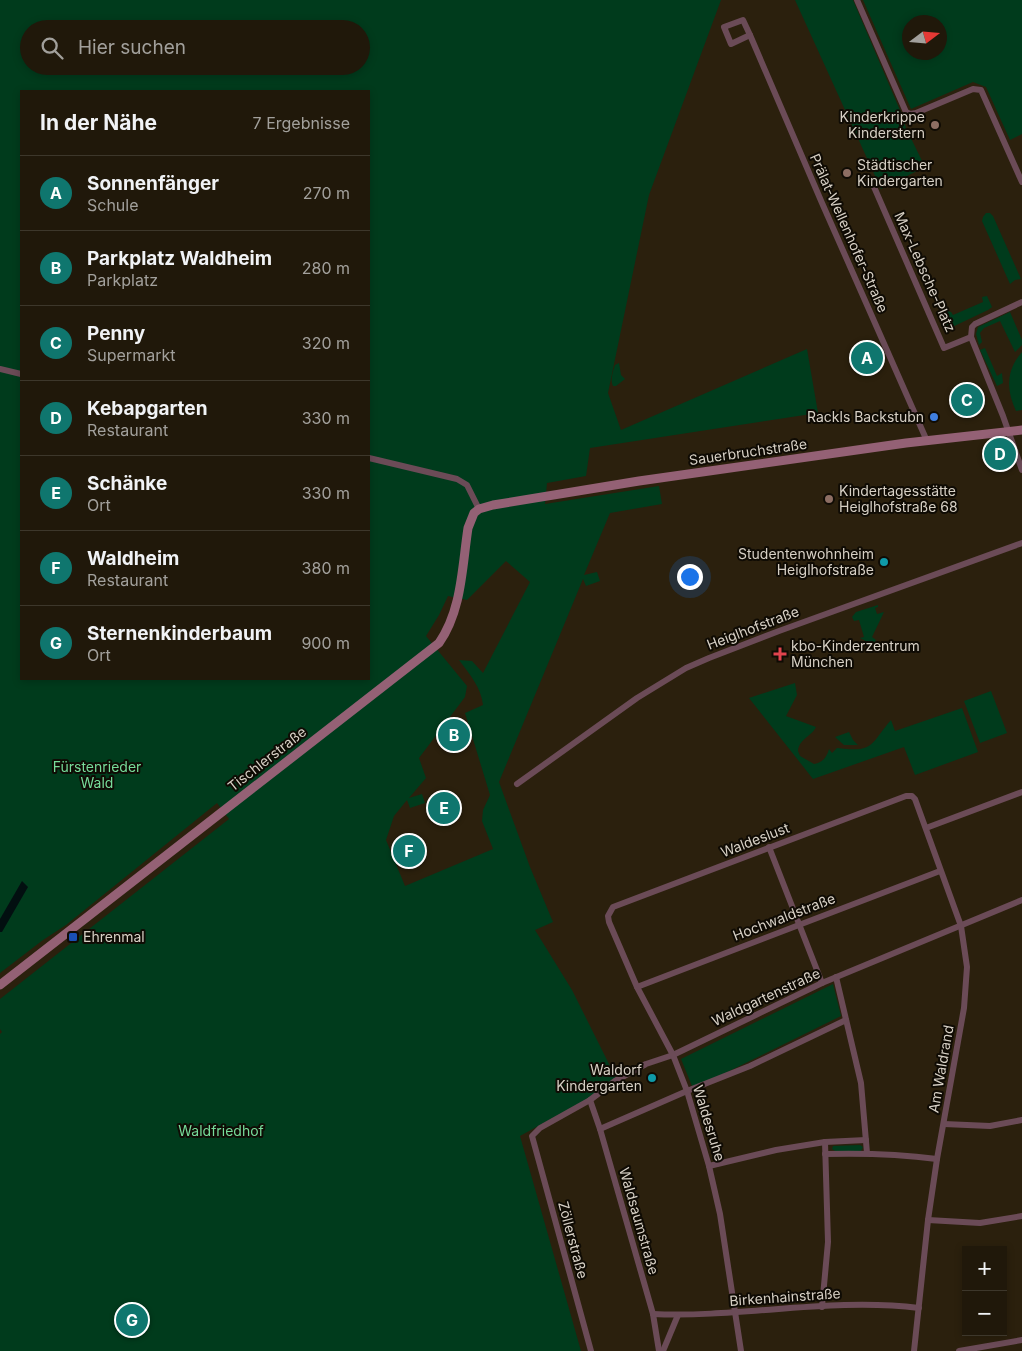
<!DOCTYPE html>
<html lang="de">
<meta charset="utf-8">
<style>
:root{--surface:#20180a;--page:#282113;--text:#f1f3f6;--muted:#a2a09c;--line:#3d372b;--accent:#0f766e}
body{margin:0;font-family:Inter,sans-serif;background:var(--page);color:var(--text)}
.controls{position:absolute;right:15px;bottom:15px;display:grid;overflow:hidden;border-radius:0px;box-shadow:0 2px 8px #0003}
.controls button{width:45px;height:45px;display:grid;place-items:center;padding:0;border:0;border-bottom:1px solid var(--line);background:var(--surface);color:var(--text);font:25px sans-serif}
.compass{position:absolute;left:902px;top:15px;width:45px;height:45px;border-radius:50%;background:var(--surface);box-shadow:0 2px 8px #0003;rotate:74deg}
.you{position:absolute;left:689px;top:576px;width:18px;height:18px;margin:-12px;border:4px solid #fff;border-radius:50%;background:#1a73e8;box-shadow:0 0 0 8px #1a73e833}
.badge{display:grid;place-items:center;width:32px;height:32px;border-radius:50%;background:var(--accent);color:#fff;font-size:16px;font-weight:700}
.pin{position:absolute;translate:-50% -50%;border:2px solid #fff;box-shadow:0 1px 5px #0006}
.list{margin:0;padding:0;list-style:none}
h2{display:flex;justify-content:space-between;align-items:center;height:65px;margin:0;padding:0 20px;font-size:21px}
h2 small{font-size:16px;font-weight:400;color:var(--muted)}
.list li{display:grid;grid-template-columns:32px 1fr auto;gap:15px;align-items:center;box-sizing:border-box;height:75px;padding:0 20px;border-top:1px solid var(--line)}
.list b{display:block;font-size:19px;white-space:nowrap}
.list p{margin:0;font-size:16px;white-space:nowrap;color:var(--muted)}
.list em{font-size:16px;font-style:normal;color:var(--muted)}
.icon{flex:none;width:28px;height:28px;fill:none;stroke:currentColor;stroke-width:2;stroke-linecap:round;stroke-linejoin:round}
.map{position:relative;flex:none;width:1022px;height:1351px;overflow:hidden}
.search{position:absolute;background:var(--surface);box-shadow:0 2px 8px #0003;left:20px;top:20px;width:350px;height:55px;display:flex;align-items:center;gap:12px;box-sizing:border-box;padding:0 18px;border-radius:28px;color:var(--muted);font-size:19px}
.panel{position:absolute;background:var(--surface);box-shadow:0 2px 8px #0003;left:20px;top:90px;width:350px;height:590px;border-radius:0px}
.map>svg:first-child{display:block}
.green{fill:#003b1c;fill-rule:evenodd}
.water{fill:#020f10}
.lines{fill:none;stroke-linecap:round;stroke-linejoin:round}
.street{stroke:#6b4b57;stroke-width:6}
.secondary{stroke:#946175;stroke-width:9}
.education-dot{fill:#8d6e63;stroke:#0f0b04;stroke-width:2}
.shop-dot{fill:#3f7fe0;stroke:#0f0b04;stroke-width:2}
.culture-dot{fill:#0f9aa8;stroke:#0f0b04;stroke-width:2}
.health-dot{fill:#e0444e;stroke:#0f0b04;stroke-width:2}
.transit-dot{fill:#1a4fb4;stroke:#0f0b04;stroke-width:2}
.labels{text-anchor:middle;stroke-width:4;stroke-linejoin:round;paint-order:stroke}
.poi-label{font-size:14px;fill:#d7d0c5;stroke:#0f0b04;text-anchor:end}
.street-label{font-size:14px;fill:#d7d0c5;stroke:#0f0b04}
.park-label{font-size:14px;fill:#77dc9a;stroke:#0f0b04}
</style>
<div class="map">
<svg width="1022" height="1351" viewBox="0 0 1022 1351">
<rect width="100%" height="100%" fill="#2b200d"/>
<!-- green -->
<g class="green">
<path d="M 0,0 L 721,0 L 649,195 L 608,393 L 621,430 L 807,349 L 818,413 L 590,448 L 586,476 L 547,483 L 545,504 L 659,486 L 662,504 L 610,513 L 584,575 L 597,572 L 600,581 L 586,586 L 583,579 L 499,782 L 530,867 L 553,922 L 535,930 L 572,990 L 616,1078 L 587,1099 L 520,1136 L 581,1351 L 0,1351 L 0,1034 L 2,1032 L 0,1029 L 0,999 L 229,819 L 217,803 L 66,925 L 43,940 L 0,973 ZM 29,29 L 361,29 L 361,66 L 29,66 ZM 21,91 L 369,91 L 369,679 L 21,679 ZM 506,561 L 530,582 L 483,673 L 472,661 L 459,660 C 470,675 481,687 483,705 L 465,713 L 490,795 L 483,810 L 482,821 L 493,849 L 405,886 L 386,840 L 394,816 L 407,800 L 410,808 L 425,803 L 422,794 L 409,798 L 426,778 L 419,758 L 465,697 L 467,686 L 426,636 L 439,615 L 448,596 L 467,600 Z"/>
<polygon points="795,0 853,0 902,115 906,128 925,167 881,189"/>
<path d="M 863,0 L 1022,0 L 1022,134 L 1010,140 L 986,87 L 973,82 L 911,109 ZM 940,22 L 940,52 L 910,52 L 910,22 Z"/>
<polygon points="986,213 990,213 993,216 1021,279 1015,280 1010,284 982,221 983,217"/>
<polygon points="987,296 992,307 988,310 946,330 938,312 944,310 951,312 953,315 983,302 982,297"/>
<polygon points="1010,312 1022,340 1022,345 1015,352 1000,321 984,328 980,333 982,342 979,345 976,334 978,327"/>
<polygon points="985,348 997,376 1002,373 1003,383 997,386 980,350"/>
<path d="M 1022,352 L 1022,410 L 1016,411 C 1006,390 1006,370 1022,352 Z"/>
<path d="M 619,363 L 621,375 L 625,379 L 616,386 L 613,386 C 610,380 613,371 615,365 Z"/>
<polygon points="878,605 878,607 875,608 877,614 884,612 872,637 876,640 873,645 860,638 864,637 859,620 854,621 852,617 856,612"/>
<path d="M 795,683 L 797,695 L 786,716 L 816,727 C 811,737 799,739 798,751 L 800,756 L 814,764 C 822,763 827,757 829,749 L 832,753 L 837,748 C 875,753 870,744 891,720 L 895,731 L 962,708 L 978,752 L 915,775 L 904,747 L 813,779 L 749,698 Z"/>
<polygon points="991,691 1007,733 980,743 964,701"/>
<polygon points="849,732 853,740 858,745 844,745 835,737"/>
<polygon points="833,984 841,1016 705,1083 692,1086 681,1059"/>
<polygon points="860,1145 863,1147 861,1151 835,1151 832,1149 833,1146"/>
</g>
<!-- water -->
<polygon class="water" points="22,881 28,887 2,932 0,932 0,919"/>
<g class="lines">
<!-- street -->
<g class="street">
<polyline points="857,0 906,112 910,114 916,113 973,89 981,90 1022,182"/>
<polygon points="743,20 750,35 731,44 724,27"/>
<polyline points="750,35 822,203 927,441"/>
<polyline points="871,180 944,348 971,337"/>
<polyline points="1022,302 975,324 972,327 971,337 1003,416 1022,470"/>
<polyline points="0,369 21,374"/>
<polyline points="369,458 457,479 467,485 479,509"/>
<polyline points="517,784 637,698 686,668 709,658 779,631 1022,543"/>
<polyline points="926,828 1022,792"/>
<polyline points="769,847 822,983"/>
<polyline points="836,977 861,1083 867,1153"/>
<polyline points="637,987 940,871"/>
<polyline points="590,1100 600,1129 653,1314 659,1351"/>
<polyline points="944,1124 990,1126 1022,1120"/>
<polyline points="600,1129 687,1091 750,1066 846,1020"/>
<path d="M 825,1154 C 863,1153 899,1154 937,1159"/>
<polyline points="709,1166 776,1150 825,1142 866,1140"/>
<polyline points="928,1220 980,1223 1022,1216"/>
<polyline points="822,1307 828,1242 825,1142"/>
<path d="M 653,1314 C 741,1318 831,1297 919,1308"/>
<polyline points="591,1351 532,1136 540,1128 590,1100 615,1081 646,1064 673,1055 822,983 1022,900"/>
<polyline points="663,1351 678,1315"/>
<polyline points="741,1351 720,1214 709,1166 687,1091 673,1055 637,987 609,922 608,916 613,907 906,796 912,796 915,799 961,926 967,967 964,1008 937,1159 928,1220 914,1351"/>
<polyline points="959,1351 1022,1340"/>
</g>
<!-- secondary -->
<path class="secondary" d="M 0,985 L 439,643 C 462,610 462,567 468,528 L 474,513 L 479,509 L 493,505 L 639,481 L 906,443 L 1022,430"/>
</g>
<!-- markers -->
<g class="education-dot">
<circle cx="935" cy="125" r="5"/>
<circle cx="847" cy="173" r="5"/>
<circle cx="829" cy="499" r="5"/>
</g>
<circle class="shop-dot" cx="934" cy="417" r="5"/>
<g class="culture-dot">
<circle cx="884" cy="562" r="5"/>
<circle cx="652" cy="1078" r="5"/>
</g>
<path class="health-dot" d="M777.5 646.5h5v5h5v5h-5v5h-5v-5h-5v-5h5z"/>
<rect class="transit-dot" x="68" y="932" width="10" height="10" rx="2.5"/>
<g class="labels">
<!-- poi labels -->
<g class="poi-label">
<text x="925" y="122">Kinderkrippe<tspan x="925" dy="16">Kinderstern</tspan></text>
<text x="857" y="170" text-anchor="start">Städtischer<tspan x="857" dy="16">Kindergarten</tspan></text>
<text x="924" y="422">Rackls Backstubn</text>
<text x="839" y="496" text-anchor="start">Kindertagesstätte<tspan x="839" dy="16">Heiglhofstraße 68</tspan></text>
<text x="874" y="559">Studentenwohnheim<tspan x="874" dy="16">Heiglhofstraße</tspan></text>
<text x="791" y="651" text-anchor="start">kbo-Kinderzentrum<tspan x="791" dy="16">München</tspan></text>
<text x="83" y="942" text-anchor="start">Ehrenmal</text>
<text x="642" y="1075">Waldorf<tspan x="642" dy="16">Kindergarten</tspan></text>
</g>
<!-- street labels -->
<g class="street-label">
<text transform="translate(849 233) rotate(66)" y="5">Prälat-Wellenhofer-Straße</text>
<text transform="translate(925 272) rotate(66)" y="5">Max-Lebsche-Platz</text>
<text transform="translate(748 452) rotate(-8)" y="5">Sauerbruchstraße</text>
<text transform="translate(753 628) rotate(-21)" y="5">Heiglhofstraße</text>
<text transform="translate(267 759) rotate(-38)" y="5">Tischlerstraße</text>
<text transform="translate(755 840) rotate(-21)" y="5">Waldeslust</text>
<text transform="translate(784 917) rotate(-21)" y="5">Hochwaldstraße</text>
<text transform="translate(766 997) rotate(-25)" y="5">Waldgartenstraße</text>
<text transform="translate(941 1069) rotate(-80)" y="5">Am Waldrand</text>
<text transform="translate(709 1123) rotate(73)" y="5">Waldesruhe</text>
<text transform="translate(639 1221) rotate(74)" y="5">Waldsaumstraße</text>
<text transform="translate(573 1240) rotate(75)" y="5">Zöllerstraße</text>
<text transform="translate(785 1297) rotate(-4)" y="5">Birkenhainstraße</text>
</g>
<!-- park labels -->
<g class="park-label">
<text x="97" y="772">Fürstenrieder<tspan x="97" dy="16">Wald</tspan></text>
<text x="221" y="1136">Waldfriedhof</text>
</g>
</g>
</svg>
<div class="controls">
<button>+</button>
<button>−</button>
</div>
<svg class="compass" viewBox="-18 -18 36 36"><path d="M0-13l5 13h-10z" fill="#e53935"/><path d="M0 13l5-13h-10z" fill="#a2a09c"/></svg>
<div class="you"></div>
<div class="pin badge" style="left:867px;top:358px">A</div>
<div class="pin badge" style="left:454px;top:735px">B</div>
<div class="pin badge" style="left:967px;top:400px">C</div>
<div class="pin badge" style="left:1000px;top:454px">D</div>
<div class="pin badge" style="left:444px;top:808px">E</div>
<div class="pin badge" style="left:409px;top:851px">F</div>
<div class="pin badge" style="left:132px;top:1320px">G</div>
<div class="search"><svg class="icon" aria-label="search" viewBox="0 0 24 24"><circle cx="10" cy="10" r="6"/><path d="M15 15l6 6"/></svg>Hier suchen</div>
<section class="panel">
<h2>In der Nähe<small>7 Ergebnisse</small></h2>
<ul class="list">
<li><span class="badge">A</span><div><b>Sonnenfänger</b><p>Schule</p></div><em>270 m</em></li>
<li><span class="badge">B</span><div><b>Parkplatz Waldheim</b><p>Parkplatz</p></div><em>280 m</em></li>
<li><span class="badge">C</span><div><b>Penny</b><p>Supermarkt</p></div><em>320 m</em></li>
<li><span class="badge">D</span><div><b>Kebapgarten</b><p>Restaurant</p></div><em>330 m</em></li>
<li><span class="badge">E</span><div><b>Schänke</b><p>Ort</p></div><em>330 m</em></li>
<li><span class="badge">F</span><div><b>Waldheim</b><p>Restaurant</p></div><em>380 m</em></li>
<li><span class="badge">G</span><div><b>Sternenkinderbaum</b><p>Ort</p></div><em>900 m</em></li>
</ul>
</section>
</div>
